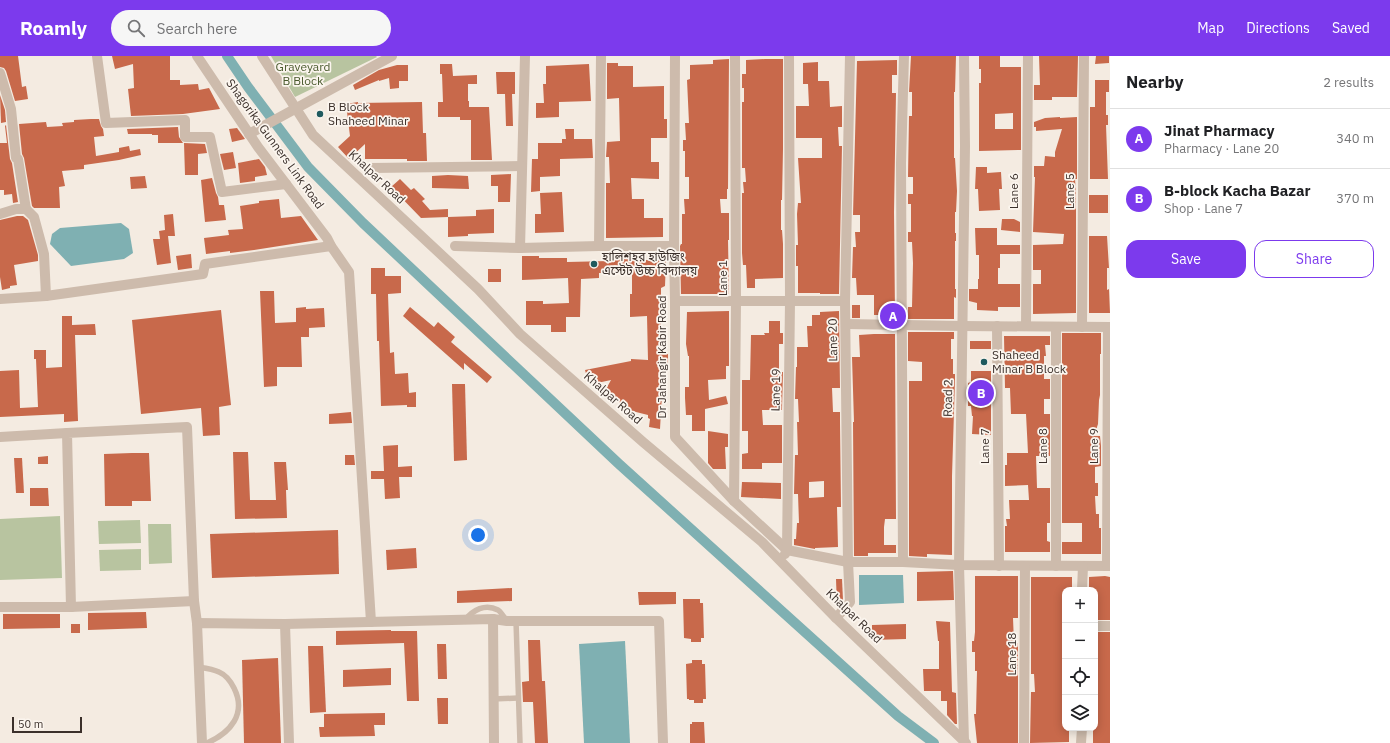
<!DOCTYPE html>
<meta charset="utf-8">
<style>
:root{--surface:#fff;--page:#f6f6f6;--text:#202124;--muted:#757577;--line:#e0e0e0;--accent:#7c3aed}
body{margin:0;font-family:"IBM Plex Sans","Noto Sans Bengali",sans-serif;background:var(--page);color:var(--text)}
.controls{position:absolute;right:12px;bottom:12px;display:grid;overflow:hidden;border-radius:8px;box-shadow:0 2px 10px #0003}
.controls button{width:36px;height:36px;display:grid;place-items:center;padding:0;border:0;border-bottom:1px solid var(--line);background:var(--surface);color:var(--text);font:20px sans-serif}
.scale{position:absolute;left:12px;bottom:10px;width:70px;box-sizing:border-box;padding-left:4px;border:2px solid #3b302b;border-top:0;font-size:11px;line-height:14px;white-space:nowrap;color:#3b302b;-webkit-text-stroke:3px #fbf5ee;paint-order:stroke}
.you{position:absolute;left:478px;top:479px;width:14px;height:14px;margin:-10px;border:3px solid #fff;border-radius:50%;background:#1a73e8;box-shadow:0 0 0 6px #1a73e833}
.badge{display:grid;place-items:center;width:26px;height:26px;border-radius:50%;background:var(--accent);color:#fff;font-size:13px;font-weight:700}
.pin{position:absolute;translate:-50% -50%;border:2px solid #fff;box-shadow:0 1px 4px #0006}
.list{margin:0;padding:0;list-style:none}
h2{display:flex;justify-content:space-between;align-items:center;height:52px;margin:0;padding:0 16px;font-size:17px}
h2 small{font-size:13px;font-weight:400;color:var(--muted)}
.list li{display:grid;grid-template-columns:26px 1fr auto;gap:12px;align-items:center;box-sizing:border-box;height:60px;padding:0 16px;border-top:1px solid var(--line)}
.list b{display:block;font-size:15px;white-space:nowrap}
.list p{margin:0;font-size:13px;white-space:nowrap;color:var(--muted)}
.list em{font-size:13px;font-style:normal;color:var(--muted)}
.actions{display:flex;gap:8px;padding:12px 16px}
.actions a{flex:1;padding:9px 0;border:1px solid var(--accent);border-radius:12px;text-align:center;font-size:14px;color:var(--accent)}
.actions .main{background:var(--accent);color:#fff}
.icon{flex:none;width:22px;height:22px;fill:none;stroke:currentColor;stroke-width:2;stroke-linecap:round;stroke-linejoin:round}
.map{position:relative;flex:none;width:1110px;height:687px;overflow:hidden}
header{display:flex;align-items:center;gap:24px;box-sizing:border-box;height:56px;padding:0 20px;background:var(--accent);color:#fff}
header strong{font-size:19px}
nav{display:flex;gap:22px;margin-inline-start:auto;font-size:14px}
.search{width:280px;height:36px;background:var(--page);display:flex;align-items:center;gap:10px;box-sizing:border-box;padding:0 14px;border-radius:22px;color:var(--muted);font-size:15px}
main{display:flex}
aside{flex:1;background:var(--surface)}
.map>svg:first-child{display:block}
.green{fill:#b8c4a0}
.water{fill:#7fb0b2}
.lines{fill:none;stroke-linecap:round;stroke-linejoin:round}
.canal{stroke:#7fb0b2;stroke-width:10}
.building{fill:#c8694b;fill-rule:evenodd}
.lane{stroke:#cdbbac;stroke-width:5.5}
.street{stroke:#cdbbac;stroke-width:10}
.poi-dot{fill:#1f5a5e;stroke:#fbf5ee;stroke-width:1.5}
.labels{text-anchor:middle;stroke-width:3.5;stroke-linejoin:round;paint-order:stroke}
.park-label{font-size:12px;fill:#4a5a2e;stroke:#fbf5ee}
.poi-label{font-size:12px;fill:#3b302b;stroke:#fbf5ee;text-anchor:start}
.street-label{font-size:12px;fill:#3b302b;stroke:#fbf5ee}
</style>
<header>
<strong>Roamly</strong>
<div class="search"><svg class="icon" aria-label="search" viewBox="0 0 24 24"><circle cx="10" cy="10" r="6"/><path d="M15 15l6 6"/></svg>Search here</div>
<nav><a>Map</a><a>Directions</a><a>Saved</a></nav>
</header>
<main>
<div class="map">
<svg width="1110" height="687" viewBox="0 0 1110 687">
<rect width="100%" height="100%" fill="#f4ebe1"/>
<!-- green -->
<g class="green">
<polygon points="271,0 376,0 377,1 295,41"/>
<polygon points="60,460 62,522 0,524 0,463"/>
<polygon points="140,464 141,487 99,488 98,465"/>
<polygon points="148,468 171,468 172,507 149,508"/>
<polygon points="141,493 141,514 100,515 99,494"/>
</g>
<!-- water -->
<g class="water">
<polygon points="121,167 129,173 133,197 124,203 71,210 50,188 52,178 60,172"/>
<polygon points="859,519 903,519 904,547 859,549"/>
<polygon points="625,585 630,687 584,687 579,588"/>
</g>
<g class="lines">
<!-- canal -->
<polyline class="canal" points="227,0 248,31 308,111 363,167 619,408 898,660 934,687"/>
</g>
<!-- building -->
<g class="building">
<polygon points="0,0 18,0 22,31 26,30 28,43 15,45 6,15 4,12 0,11"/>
<polygon points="112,0 170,0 170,24 180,24 180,29 198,28 199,34 209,32 220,53 183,58 131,60 128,33 134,32 133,8 115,13"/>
<polygon points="911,0 956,0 955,36 954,36 954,102 955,102 957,135 956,156 955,156 955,177 956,177 956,185 955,185 955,233 956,233 956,242 954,241 954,263 908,263 908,251 912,251 913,207 912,186 908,186 908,176 911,176 911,148 908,148 908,138 913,138 913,121 908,121 909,60 912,60 912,36 909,36"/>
<path d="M 979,0 L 1000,0 L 1000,11 L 1021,11 L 1021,94 L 979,95 L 979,27 L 981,27 L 981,13 L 979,13 ZM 1013,57 L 1013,73 L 995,73 L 995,58 Z"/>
<polygon points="1039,0 1078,0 1077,41 1052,41 1052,44 1034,44 1034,29 1040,29"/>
<polygon points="1096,0 1109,0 1109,7 1095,8"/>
<polygon points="729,3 728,133 727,133 727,143 720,143 721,157 729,157 729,184 728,184 729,238 681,238 680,190 681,188 682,188 682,158 685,158 684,143 689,143 689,121 685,121 685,95 683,95 683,84 686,84 685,67 689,67 687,24 690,23 690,9 713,8 713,4"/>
<polygon points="765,3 783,3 783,93 782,144 781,144 781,174 782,174 783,188 783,222 755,223 755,232 747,232 746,209 743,209 742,197 742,137 744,137 743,126 746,126 745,112 742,112 742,46 744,46 744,32 742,32 742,18 746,18 746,4"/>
<polygon points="897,4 897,19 892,19 892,37 896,37 894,156 895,259 874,259 874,239 857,239 856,222 852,222 853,191 856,191 855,176 860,176 860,159 853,159 857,5"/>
<polygon points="818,6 818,25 829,25 830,51 842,50 842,71 838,71 839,90 842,90 839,238 820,238 820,237 798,237 798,210 796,210 796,189 798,189 797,158 798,147 801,147 798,102 822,102 822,82 796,82 796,50 809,50 808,28 803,28 803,7"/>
<polygon points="607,7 618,7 618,10 633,10 633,31 664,30 664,63 667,63 667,82 651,82 651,106 659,106 659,123 631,122 632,143 644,143 644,162 663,162 663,181 606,182 606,127 610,127 609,101 606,101 607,86 620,85 619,42 607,43"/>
<polygon points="440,8 452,8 453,20 477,19 477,28 468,28 468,45 469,45 469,51 489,51 492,104 471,104 471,64 460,64 460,61 438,61 438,46 443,46 442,18 440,18"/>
<polygon points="589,8 591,45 559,46 559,61 536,62 536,47 544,47 543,28 546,28 546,10"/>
<polygon points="397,9 408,9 408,25 399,25 399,32 390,33 389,22 379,25 379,24 355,34 353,29 379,14"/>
<polygon points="496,16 515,16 515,38 512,38 513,70 506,70 505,38 497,38"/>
<polygon points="1095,24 1109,24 1109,36 1106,36 1106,59 1108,59 1108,69 1106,69 1108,123 1090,123 1090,51 1095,51"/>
<polygon points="0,39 5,54 6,66 1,67"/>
<polygon points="358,46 358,47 422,46 423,77 426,77 427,105 407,105 407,103 365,103 365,88 349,103 338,91 350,80 346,48"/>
<polygon points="1060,61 1060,62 1077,61 1077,123 1075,123 1076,138 1076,257 1033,258 1033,228 1041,228 1041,214 1033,214 1033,189 1063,188 1064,178 1033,176 1035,121 1034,121 1034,110 1044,110 1045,100 1055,101 1055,96 1062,73 1036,75 1036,71 1034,71 1034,66 1045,62"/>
<polygon points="91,63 99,63 101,70 103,73 104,80 94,81 96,100 119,96 119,92 129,90 130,95 140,93 141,99 119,104 84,109 84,113 62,115 65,130 59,131 60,152 34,152 32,150 24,102 22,98 19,68 46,66 47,71 63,70 62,67 74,66 74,64"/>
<polygon points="6,69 10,103 12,107 18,146 13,147 12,138 4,139 4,134 0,134 0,87 7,87 5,70"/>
<polygon points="178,71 179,81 183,87 158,87 158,79 152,79 152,78 128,78 127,73"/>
<polygon points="237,72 245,83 232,86 229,73"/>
<polygon points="565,73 574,73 574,83 592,83 593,102 560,103 560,120 540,121 540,135 531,136 532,103 538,103 538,87 562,87 562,83 566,83"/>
<polygon points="184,87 205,88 207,97 198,98 198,119 185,119"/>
<polygon points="233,96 236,112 224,114 220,98"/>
<polygon points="259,103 265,111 267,119 255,121 255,125 240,127 238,107"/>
<polygon points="976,111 987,111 987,117 1001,116 1002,133 999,133 1000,154 979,155 978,133 975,133"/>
<polygon points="511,118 510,146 498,146 498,130 491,130 491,119"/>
<polygon points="448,119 468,120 469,133 432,132 432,120"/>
<polygon points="145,120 147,132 131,133 130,121"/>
<polygon points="212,122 216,137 218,141 219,149 224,149 226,164 205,166 201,124"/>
<polygon points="400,123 411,134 414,132 425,143 422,145 430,154 448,153 448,161 476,160 476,154 494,153 494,177 468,178 468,180 448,181 448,161 421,162 391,131"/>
<polygon points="562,136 564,176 535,177 535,158 541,158 540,137"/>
<rect x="1089" y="139" width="19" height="18"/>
<polygon points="279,143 281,162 301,160 318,184 254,194 230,197 230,195 206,198 204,182 229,179 228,174 243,173 240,150 259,147 259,145"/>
<polygon points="173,158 175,180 168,180 171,207 157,209 153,183 160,183 159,175 165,174 164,159"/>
<polygon points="17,160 23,160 28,164 38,199 38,205 14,209 17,229 10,230 10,232 2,234 0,221 0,164"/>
<polygon points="1002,163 1014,163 1020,166 1020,176 1001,174"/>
<polygon points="975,172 997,172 997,189 1020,189 1020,198 1000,198 1000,212 998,212 998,228 1020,228 1020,251 998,251 998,255 977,254 977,247 969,245 969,233 978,233 978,223 979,223 979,199 976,199"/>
<polygon points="1089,180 1107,180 1109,212 1107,212 1107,234 1109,233 1110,257 1089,257"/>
<polygon points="191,198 192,212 178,214 176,200"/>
<polygon points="522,200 539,200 539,202 567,202 567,206 610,205 610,202 640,201 640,204 666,204 665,230 661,232 661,298 668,298 668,316 661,316 660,338 662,338 660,373 649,371 650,363 648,362 648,359 628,354 619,349 620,346 605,335 611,324 597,327 595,319 587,321 585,314 631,305 631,303 648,304 647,260 630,261 630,238 632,238 632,214 603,215 603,217 599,217 599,222 581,223 580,261 566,261 566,276 551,276 551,269 526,269 526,245 543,245 543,248 569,247 568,222 522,224"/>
<polygon points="371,212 385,212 385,220 401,220 401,237 388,238 390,297 394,296 395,318 408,317 409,337 416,336 416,351 407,351 407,349 381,350 379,285 377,285 376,238 371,238"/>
<rect x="488" y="213" width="13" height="13"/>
<polygon points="260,235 274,235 275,267 296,266 296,252 306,251 306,253 324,252 325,271 309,272 309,281 301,281 302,311 277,311 277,330 264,331"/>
<rect x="852" y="249" width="8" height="13"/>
<polygon points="410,251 434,271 438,266 455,281 451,286 492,321 487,327 464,307 464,314 403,260"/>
<polygon points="221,254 231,349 219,351 220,379 203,380 201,352 141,358 132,264"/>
<polygon points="729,255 729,310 726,310 726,323 708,324 709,344 726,340 728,348 705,353 705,375 692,375 692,359 686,359 685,342 685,331 689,331 689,300 688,300 686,288 687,256"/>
<path d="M 839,255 L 840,332 L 832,332 L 833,356 L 840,356 L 840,366 L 841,451 L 837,451 L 838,491 L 815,492 L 815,493 L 794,489 L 794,483 L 796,483 L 797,467 L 799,467 L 798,438 L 794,438 L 795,399 L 798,399 L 797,366 L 799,366 L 798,343 L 795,343 L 796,311 L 797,311 L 797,291 L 808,291 L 807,270 L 812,270 L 812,259 L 820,259 L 820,256 ZM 824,425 L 824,441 L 809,442 L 809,426 Z"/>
<polygon points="62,260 72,260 72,269 95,268 96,279 75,279 78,365 64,366 64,358 0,361 0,315 19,314 20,352 38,351 36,303 34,303 34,294 46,294 46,312 62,311"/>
<polygon points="769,265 780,265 780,277 783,277 783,288 779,288 779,316 783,316 782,354 762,354 763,369 782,369 782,407 762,407 762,413 742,413 742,398 748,397 748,375 742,375 742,324 750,324 751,279 765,279 764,277 769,277"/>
<polygon points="908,276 954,276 954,283 951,283 951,303 953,303 953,318 955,318 955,323 952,420 952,499 927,498 927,501 909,500 909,325 922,325 922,306 908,305"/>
<polygon points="1062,277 1101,277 1101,298 1100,298 1100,339 1099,344 1098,368 1094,380 1100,380 1101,390 1101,410 1095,411 1095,427 1098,427 1098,440 1095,440 1096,458 1099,458 1099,472 1101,472 1101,498 1062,498 1062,486 1082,486 1082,467 1062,467"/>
<polygon points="874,278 895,278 896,463 885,463 884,471 884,489 896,489 896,497 868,497 868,500 854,500 853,366 854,366 852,301 860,301 859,279"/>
<polygon points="1004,280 1050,280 1050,289 1045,289 1046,300 1044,300 1044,323 1050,323 1050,343 1044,343 1044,358 1050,358 1050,400 1036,400 1037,432 1050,432 1050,467 1047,467 1047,485 1050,486 1050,496 1005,496 1005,470 1007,470 1006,463 1010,463 1009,444 1029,444 1028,429 1005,430 1005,409 1007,409 1007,397 1028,397 1026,358 1011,358 1010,332 1005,332"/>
<rect x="970" y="285" width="21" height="8"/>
<polygon points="971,315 991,315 991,379 972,378 973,360 972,360 971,350 968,350 968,327 971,326"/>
<polygon points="452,328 465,328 467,404 454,405"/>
<polygon points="351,356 352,367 329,368 329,358"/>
<polygon points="708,375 728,378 728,391 725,391 726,413 713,413 708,407"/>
<polygon points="398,389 398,411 412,410 412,421 399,421 400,442 385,443 384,423 371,423 371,415 384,415 383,390"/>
<polygon points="233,396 248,396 250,444 276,444 274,406 286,406 288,434 286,434 287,462 235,463"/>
<polygon points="132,397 149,397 151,445 132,445 132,450 105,450 104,398"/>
<polygon points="345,399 354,399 355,409 345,409"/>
<polygon points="48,400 48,408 38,408 38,401"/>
<polygon points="14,402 22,402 24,437 16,437"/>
<polygon points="742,426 781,427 781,443 741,441"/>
<polygon points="30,432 48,432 49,450 30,450"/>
<polygon points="338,474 339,518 212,522 210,478"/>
<polygon points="416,492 417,512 387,514 386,494"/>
<polygon points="953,515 954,544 917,545 917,516"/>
<polygon points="975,520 1018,520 1018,562 1013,562 1014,587 1018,587 1018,687 977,687 974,658 976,658 977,615 975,615 975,596 972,596 972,585 974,585 975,576"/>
<polygon points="1105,520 1110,521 1110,564 1095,564 1095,533 1089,533 1089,521"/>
<polygon points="1031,521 1072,521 1072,534 1065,534 1065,672 1069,672 1069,686 1030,687 1031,636 1035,636 1034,618 1031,618"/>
<polygon points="836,523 842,523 843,544 837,551"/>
<polygon points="512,532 512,545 457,547 457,535"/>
<polygon points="638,536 676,536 676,548 639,549"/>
<polygon points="683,543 700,543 700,547 703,547 704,582 701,582 701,586 691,586 691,583 684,582"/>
<polygon points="146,556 147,572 88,574 88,557"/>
<polygon points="3,558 60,558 60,572 3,573"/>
<polygon points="936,565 950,566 952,636 956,637 957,668 955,668 947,659 947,645 941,645 941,635 924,635 923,613 939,613 939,585 938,585"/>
<rect x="71" y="568" width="9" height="9"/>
<polygon points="906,568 906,583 872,584 872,569"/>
<polygon points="391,574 391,575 417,575 419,645 407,645 404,587 336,589 336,575"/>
<polygon points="1095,576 1110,576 1110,687 1093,687 1093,672 1095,672"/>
<polygon points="528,584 540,584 542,625 545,625 548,687 535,687 533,646 523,646 522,626 529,625"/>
<polygon points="437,588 446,588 447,623 438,623"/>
<polygon points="308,590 323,590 326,656 310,657"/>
<polygon points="278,602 281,687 244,687 242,604"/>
<polygon points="692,604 702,604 702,608 705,608 706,643 703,643 703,647 694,647 694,644 689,644 689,643 687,643 686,608 692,607"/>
<polygon points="391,612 391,629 343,631 343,614"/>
<polygon points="437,642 448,642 448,668 438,668"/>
<polygon points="385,657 385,669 374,669 375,680 320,681 319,671 324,671 324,658"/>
<polygon points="692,666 704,666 705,687 690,687 690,668 692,668"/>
</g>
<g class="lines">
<!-- lane -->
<g class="lane">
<path d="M 465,564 C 473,554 485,547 498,554 C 501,556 504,561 506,564"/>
<polyline points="516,565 520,687"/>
<path d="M 198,611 C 205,612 213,613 219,616 C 226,619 231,626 234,632 C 247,658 230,677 207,687"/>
<polyline points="493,643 518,642"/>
</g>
<!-- street -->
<g class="street">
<polyline points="97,0 106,67 185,64 185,81 210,81 222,136 286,128"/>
<polyline points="197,0 258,91 327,182 331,190 349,216 371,566"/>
<polyline points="262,0 313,79 478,233 520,278 643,386 762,486 836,562 966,687"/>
<polyline points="525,0 520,192 599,190"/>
<polyline points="601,0 599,190 674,190"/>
<polyline points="675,0 674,190 675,245 675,381 734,445 787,494"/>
<polyline points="964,0 965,90 959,509 964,685"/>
<polyline points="0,17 11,53 16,102 18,103 26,153"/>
<polyline points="249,78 392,0"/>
<polyline points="371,112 522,110"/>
<polyline points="0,158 16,153 26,153 34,161 44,198 46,240"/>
<polyline points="455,190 520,192"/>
<polyline points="0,243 46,240 203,218 205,208 331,190"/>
<polyline points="675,245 845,245"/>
<polyline points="846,268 962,270 1110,271"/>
<polyline points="997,270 999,510"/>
<polyline points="1026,270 1028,0"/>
<polyline points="1082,271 1084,0"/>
<polyline points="0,381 67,377"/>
<polyline points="734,445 736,246 735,0"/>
<polyline points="787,494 848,506 903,506 959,509 1110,510"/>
<polyline points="785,498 787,494 790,245 789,0"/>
<polyline points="903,506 901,107 904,0"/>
<polyline points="1056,510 1056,271"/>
<polyline points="1107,510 1108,271"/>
<polyline points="1082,534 1083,510"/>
<polyline points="0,551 71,551 194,545"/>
<polyline points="71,551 67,377 187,371 194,545 197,567"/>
<polyline points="836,562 850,546 848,506 845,245 850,0"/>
<polyline points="493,563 494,687"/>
<polyline points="285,568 289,687"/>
<polyline points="1095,570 1110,570"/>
<polyline points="202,687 197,567 285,568 493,563 507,565 659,565 663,687"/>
<polyline points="1024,687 1025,510"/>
<polyline points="1081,687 1082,672"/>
</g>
</g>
<!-- markers -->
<g class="poi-dot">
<circle cx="320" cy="58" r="4"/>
<circle cx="594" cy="208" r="4"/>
<circle cx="984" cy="306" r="4"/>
</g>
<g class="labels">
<!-- park labels -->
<g class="park-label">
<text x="303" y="15">Graveyard<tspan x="303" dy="14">B Block</tspan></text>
</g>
<!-- poi labels -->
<g class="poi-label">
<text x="328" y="55">B Block<tspan x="328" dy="14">Shaheed Minar</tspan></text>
<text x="602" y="205">হালিশহর হাউজিং<tspan x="602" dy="14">এস্টেট উচ্চ বিদ্যালয়</tspan></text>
<text x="992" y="303">Shaheed<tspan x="992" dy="14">Minar B Block</tspan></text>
</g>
<!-- street labels -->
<g class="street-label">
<text transform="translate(275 88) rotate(54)" y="4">Shagorika Gunners Link Road</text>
<text transform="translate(377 121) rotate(43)" y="4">Khalpar Road</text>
<text transform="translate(1014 135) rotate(-90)" y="4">Lane 6</text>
<text transform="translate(1070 135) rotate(-90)" y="4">Lane 5</text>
<text transform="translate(723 222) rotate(-90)" y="4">Lane 1</text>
<text transform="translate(833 284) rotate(-91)" y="4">Lane 20</text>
<text transform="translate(662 301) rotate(-90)" y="4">Dr Jahangir Kabir Road</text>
<text transform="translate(776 334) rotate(-89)" y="4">Lane 19</text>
<text transform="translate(613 342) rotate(41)" y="4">Khalpar Road</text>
<text transform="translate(948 342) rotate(-89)" y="4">Road 2</text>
<text transform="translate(985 390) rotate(-90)" y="4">Lane 7</text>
<text transform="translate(1043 390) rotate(-90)" y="4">Lane 8</text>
<text transform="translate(1094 390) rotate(-90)" y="4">Lane 9</text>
<text transform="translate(854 560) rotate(44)" y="4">Khalpar Road</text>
<text transform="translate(1012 598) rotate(-90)" y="4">Lane 18</text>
</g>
</g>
</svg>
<div class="controls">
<button>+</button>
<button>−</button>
<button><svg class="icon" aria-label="locate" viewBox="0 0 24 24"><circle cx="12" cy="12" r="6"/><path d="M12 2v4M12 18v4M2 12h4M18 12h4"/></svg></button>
<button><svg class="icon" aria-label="layers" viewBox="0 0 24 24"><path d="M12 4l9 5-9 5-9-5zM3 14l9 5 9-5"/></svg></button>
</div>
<div class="scale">50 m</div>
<div class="you"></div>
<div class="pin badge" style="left:893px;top:260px">A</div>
<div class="pin badge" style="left:981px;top:337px">B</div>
</div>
<aside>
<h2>Nearby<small>2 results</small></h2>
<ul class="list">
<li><span class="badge">A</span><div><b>Jinat Pharmacy</b><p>Pharmacy · Lane 20</p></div><em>340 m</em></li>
<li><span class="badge">B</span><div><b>B-block Kacha Bazar</b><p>Shop · Lane 7</p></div><em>370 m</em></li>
</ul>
<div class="actions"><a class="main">Save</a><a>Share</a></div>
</aside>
</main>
